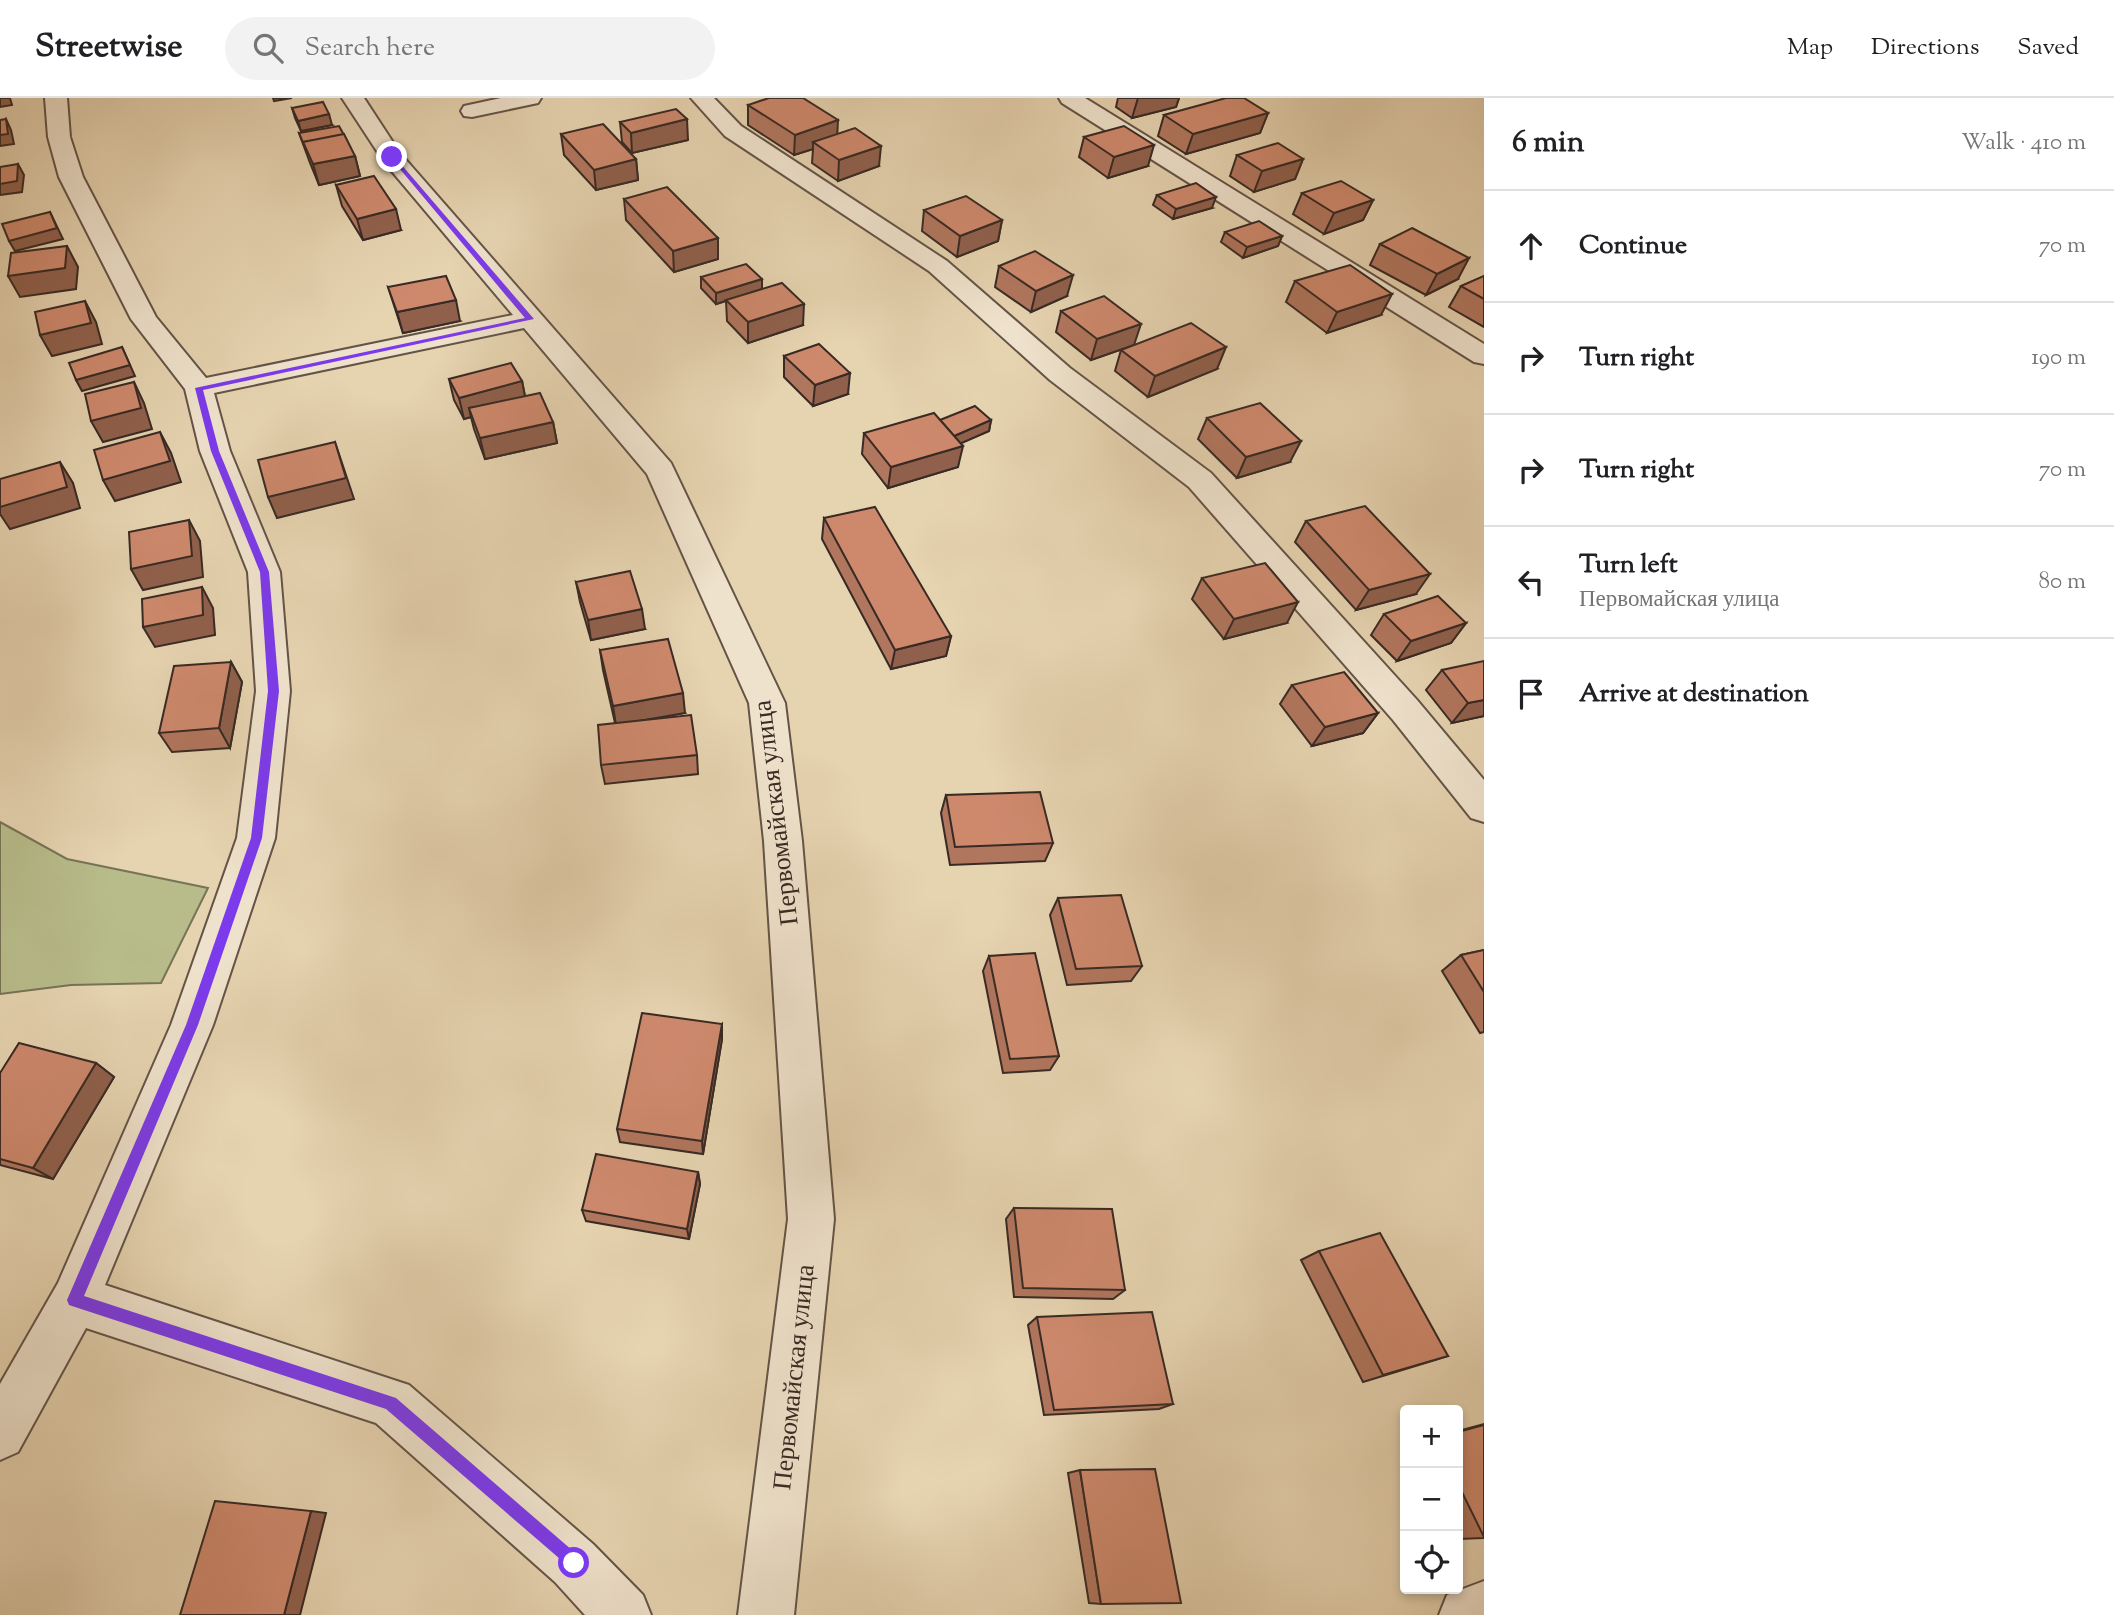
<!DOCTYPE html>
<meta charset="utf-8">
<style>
:root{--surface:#fff;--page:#f2f2f2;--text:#202124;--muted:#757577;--line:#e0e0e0}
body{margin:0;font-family:"Sorts Mill Goudy",serif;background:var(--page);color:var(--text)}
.controls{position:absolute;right:21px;bottom:21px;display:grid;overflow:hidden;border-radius:7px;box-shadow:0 4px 10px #0003}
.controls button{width:63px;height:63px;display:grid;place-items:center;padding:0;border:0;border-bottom:2px solid var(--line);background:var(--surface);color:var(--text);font:35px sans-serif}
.stop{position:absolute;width:21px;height:21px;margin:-16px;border:5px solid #7c3aed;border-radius:50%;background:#fff}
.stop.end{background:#7c3aed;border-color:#fff;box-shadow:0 2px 7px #0008}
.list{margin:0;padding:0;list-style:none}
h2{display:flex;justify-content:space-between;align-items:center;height:91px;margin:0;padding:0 28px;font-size:30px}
h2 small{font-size:23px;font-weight:400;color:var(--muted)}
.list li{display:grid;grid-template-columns:46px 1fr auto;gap:21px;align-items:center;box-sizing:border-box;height:112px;padding:0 28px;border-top:2px solid var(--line)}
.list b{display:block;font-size:26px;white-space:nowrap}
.list p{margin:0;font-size:23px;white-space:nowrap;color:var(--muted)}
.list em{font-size:23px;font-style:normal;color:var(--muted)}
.icon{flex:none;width:38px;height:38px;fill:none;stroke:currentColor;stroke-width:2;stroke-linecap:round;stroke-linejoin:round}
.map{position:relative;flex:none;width:1484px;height:1517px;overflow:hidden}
header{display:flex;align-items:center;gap:42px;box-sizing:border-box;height:98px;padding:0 35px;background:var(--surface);border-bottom:2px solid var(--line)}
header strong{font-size:33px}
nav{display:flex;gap:38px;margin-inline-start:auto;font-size:24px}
.search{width:490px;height:63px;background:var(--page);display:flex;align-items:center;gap:18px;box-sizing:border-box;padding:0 24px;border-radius:38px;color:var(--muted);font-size:26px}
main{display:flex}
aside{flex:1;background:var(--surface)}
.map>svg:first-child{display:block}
.green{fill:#b7bc8a;stroke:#787357;stroke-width:2}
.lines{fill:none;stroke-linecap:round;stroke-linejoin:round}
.street-casing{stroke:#645447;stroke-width:4}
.street{fill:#efe2cc;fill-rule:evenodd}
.wall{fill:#b1765e;stroke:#382a24;stroke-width:2}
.shaded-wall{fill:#90604c;stroke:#382a24;stroke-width:2}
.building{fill:#ce896d;stroke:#382a24;stroke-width:2}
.route{fill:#7c3aed}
.labels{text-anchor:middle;stroke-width:5;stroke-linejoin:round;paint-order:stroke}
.street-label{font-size:26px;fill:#382a24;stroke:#efe2cc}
</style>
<header>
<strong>Streetwise</strong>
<div class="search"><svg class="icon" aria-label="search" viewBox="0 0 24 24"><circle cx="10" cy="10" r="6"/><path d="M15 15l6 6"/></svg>Search here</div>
<nav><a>Map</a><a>Directions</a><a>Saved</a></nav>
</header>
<main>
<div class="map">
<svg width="1484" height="1517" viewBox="0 0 1484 1517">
<rect width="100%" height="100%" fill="#e6d3b0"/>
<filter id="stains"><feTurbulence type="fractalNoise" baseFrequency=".00286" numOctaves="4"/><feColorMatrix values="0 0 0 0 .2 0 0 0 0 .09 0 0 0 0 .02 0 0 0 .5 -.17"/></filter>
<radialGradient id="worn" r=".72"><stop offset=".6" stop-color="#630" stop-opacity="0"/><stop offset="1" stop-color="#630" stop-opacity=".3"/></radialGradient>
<!-- green -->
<polygon class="green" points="0,724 67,761 208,790 161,885 71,887 0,896"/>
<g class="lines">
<defs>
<g id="street">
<polygon points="45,0 67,0 70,39 83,79 156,219 206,280 513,217 384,64 342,0 364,0 400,55 671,365 785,605 802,743 834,1121 794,1517 738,1517 788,1121 764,743 749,605 647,376 524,230 214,295 230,353 280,474 290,593 275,740 213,927 105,1187 409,1287 593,1446 643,1497 651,1517 585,1517 555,1484 376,1325 86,1230 18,1354 0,1362 0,1286 58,1185 171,927 237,740 256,593 248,474 200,353 185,291 131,221 59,79 48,39"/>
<polygon points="501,0 541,0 538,5 472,19 464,18 461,13 464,8"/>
<polygon points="691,0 714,0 741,28 947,163 1070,270 1211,375 1417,602 1484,682 1484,724 1471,720 1393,622 1189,389 1050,282 929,173 725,38"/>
<polygon points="1059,0 1085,0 1484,246 1484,266 1474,264 1062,5"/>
<polygon points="1484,1483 1484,1517 1439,1517 1447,1497"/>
</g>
</defs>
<!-- street casing -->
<use href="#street" class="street-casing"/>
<!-- street -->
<use href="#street" class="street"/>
</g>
<!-- wall -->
<g class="wall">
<polygon points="1118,0 1179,0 1176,9 1132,20 1116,9"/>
<polygon points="748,7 837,36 879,68 838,83 812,65 813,51 794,57 748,27"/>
<polygon points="292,10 332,27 301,33 295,20"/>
<polygon points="1268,15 1260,35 1186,56 1158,38 1164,17"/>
<polygon points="620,24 688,42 632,55 622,44"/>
<polygon points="299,35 355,58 360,78 319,87 310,65"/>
<polygon points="561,36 636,61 638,82 596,92 564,57"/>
<polygon points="1084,39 1148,68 1108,80 1079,59"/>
<polygon points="1237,57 1303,61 1295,81 1254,94 1230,78"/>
<polygon points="336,87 401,132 363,142 342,108"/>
<polygon points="1302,95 1373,102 1363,122 1324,136 1293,116"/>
<polygon points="1157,97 1212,110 1173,121 1153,107"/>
<polygon points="624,101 718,140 718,161 674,174 626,122"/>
<polygon points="924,112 1002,122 998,143 957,159 922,133"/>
<polygon points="1225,134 1282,138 1278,148 1243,160 1221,144"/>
<polygon points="1380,146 1458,181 1426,197 1370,167"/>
<polygon points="999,168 1067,198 1031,214 995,189"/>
<polygon points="1484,178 1484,229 1449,209 1461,188"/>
<polygon points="701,179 762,191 803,227 748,245 727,223 726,203 716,206 701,190"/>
<polygon points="1295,183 1381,217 1327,235 1286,204"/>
<polygon points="388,189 460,223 403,235"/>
<polygon points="1061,213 1134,247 1217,271 1148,299 1115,273 1121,252 1131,248 1091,262 1056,234"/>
<polygon points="784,258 848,296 813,308 784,279"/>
<polygon points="449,281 522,283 525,298 553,324 557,345 485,361 474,331 471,319 464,321 454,302"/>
<polygon points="1207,320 1290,364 1237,380 1198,341"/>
<polygon points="940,322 991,322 989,333 960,345 958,369 888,390 862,356 864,335"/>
<polygon points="824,420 951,538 946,558 891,571 822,441"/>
<polygon points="1306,423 1416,496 1356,512 1295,444"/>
<polygon points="1202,480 1287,525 1224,541 1192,501"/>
<polygon points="576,484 645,531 591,542 580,504"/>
<polygon points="1384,516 1466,525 1451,545 1397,563 1371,537"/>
<polygon points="600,552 685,615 640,623 697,657 698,676 605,686 601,667 615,625 603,572"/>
<polygon points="231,564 242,584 230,650 172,654 159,635"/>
<polygon points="1442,572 1484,618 1452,625 1426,592"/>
<polygon points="1292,587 1378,615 1363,635 1312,648 1280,606"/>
<polygon points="946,697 1053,745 1045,763 950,767 941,715"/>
<polygon points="1058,800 1142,868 1131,883 1067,887 1050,817"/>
<polygon points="1484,852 1484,934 1480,935 1442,873 1461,857"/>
<polygon points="989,858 1059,958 1050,972 1003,975 983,873"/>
<polygon points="722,926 722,941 703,1056 620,1044 617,1031"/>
<polygon points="96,965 114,979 53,1081 0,1067 0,975"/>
<polygon points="698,1074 700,1086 689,1141 586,1123 582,1112"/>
<polygon points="1014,1110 1125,1192 1113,1201 1014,1199 1006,1121"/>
<polygon points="1319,1153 1448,1258 1363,1284 1301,1162"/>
<polygon points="1037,1219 1173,1306 1159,1311 1044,1317 1028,1227"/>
<polygon points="1484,1326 1484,1440 1459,1441 1458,1438 1458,1333"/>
<polygon points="1080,1372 1101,1506 1089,1505 1068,1375"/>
</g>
<!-- shaded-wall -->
<g class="shaded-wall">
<polygon points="0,0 10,0 12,7 0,9"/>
<polygon points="273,0 292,0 274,3"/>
<polygon points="1138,0 1179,0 1176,9 1132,20"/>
<polygon points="1268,15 1260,35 1186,56 1193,36"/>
<polygon points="329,16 332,27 301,33 298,23"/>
<polygon points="6,21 11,32 14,46 0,48 0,37"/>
<polygon points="687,21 688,42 632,55 631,35"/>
<polygon points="838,22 837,42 813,44 813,51 794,57 795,37"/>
<polygon points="1154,47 1148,68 1108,80 1114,59"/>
<polygon points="881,48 879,68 838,83 839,62"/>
<polygon points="355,58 360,78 319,87 313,66"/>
<polygon points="636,61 638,82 596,92 594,72"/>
<polygon points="1303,61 1295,81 1254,94 1262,73"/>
<polygon points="18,66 24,77 22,94 0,97 0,86"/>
<polygon points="1216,99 1212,110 1173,121 1176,111"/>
<polygon points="1373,102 1363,122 1324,136 1334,115"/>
<polygon points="396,111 401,132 363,142 357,121"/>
<polygon points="50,114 63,141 15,153 9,143"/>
<polygon points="1002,122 998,143 957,159 960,138"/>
<polygon points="1282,138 1278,148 1243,160 1247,149"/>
<polygon points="718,140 718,161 674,174 673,153"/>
<polygon points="67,148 78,169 76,191 20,199 8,178"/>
<polygon points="1469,160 1458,181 1426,197 1437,176"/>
<polygon points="1073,177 1067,198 1031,214 1036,193"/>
<polygon points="762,181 762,191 716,206 716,195"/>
<polygon points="1392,196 1381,217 1327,235 1337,214"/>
<polygon points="456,202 460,223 403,235 397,214"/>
<polygon points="85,203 96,224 102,246 52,258 40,237"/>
<polygon points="804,206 803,227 748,245 748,224"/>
<polygon points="1141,226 1134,247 1091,262 1097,241"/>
<polygon points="122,249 135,278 82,293 76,282"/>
<polygon points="1226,249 1217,271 1148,299 1155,278"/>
<polygon points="850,275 848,296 813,308 815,287"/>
<polygon points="522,283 526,304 469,310 471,319 464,321 459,300"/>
<polygon points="134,284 144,305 152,331 103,344 91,323"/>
<polygon points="991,322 989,333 948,351 950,340"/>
<polygon points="553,324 557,345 485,361 480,340"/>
<polygon points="160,334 171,355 181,384 115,403 103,382"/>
<polygon points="1301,343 1290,364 1237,380 1246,359"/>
<polygon points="335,344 354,401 277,420 268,399"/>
<polygon points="963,348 958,369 888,390 891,369"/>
<polygon points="60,364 73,385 80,410 10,431 0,416 0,409"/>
<polygon points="189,422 200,443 203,479 143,492 131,471"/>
<polygon points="1430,476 1416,496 1356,512 1369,492"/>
<polygon points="202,489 213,510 215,537 155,549 143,529"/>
<polygon points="1298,504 1287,525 1224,541 1234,521"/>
<polygon points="642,511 645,531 591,542 588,522"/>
<polygon points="1466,525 1451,545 1397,563 1411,543"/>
<polygon points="951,538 946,558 891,571 895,552"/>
<polygon points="231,564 242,584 230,650 219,630"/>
<polygon points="683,595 685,615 616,627 613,608"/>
<polygon points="1484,602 1484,618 1452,625 1468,605"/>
<polygon points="1378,615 1363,635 1312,648 1325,629"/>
<polygon points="722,926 722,941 703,1056 702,1043"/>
<polygon points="96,965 114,979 53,1081 33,1070"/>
<polygon points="698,1074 700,1086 689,1141 687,1131"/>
<polygon points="311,1413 326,1415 300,1517 284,1517"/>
</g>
<!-- building -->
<g class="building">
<polygon points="769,0 803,0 838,22 795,37 748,7"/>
<polygon points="1226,0 1244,0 1268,15 1193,36 1164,17"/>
<polygon points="323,4 329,16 298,23 292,10"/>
<polygon points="676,11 687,21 631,35 620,24"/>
<polygon points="6,21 8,36 0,37 0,22"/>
<polygon points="603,26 636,61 594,72 561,36"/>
<polygon points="339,28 344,37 303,44 304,47 299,35"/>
<polygon points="1124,28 1154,47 1114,59 1084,39"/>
<polygon points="855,30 881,48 839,62 813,44"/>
<polygon points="344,36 355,58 313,66 303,44"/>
<polygon points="1278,45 1303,61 1262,73 1237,57"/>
<polygon points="18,66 17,83 0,86 0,69"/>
<polygon points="374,78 396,111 357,121 336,87"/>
<polygon points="1341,83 1373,102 1334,115 1302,95"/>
<polygon points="1196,85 1216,99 1176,111 1157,97"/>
<polygon points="667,89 718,140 673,153 624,101"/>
<polygon points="966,98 1002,122 960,138 924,112"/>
<polygon points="50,114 57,130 9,143 2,126"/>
<polygon points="1259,123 1282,138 1247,149 1225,134"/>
<polygon points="1412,130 1469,160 1437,176 1380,146"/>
<polygon points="67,148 65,170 8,178 11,155"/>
<polygon points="1035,153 1073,177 1036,193 999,168"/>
<polygon points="746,166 762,181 716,195 701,179"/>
<polygon points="1350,167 1392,196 1337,214 1295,183"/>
<polygon points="446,178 456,202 397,214 388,189"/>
<polygon points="1484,178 1484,201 1461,188"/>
<polygon points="782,185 804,206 748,224 726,202"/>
<polygon points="1104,198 1141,226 1097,241 1061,213"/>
<polygon points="85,203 91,225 40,237 35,214"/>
<polygon points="1191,225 1226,249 1155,278 1121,252"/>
<polygon points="819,246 850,275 815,287 784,258"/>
<polygon points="122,249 130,267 76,282 69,265"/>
<polygon points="511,265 522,283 459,300 449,281"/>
<polygon points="134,284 141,310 91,323 85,296"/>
<polygon points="540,295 553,324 480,340 469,310"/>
<polygon points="1260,305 1301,343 1246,359 1207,320"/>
<polygon points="975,308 991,322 954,338 940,322"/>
<polygon points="934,315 963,348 891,369 864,335"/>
<polygon points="160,334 170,363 103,382 94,352"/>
<polygon points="335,344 346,380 268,399 258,362"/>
<polygon points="60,364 67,389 0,409 0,381"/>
<polygon points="1365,408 1430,476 1369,492 1306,423"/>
<polygon points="875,409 951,538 895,552 824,420"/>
<polygon points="189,422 192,458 131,471 129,434"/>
<polygon points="1265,465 1298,504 1234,521 1202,480"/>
<polygon points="630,473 642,511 588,522 576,484"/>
<polygon points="202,489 203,517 143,529 142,501"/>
<polygon points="1438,498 1466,525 1411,543 1384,516"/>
<polygon points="668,541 683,595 613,608 600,552"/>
<polygon points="1484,563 1484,602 1468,605 1442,572"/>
<polygon points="231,564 219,630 159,635 174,568"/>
<polygon points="1344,574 1378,615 1325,629 1292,587"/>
<polygon points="691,617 697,657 601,667 598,627"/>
<polygon points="1040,694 1053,745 955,749 946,697"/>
<polygon points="1121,797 1142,868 1076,871 1058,800"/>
<polygon points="1484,852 1484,894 1461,857"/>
<polygon points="1035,855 1059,958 1010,961 989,858"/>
<polygon points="642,915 722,926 702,1043 617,1031"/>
<polygon points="19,945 96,965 33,1070 0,1061 0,975"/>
<polygon points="596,1056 698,1074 687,1131 582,1112"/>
<polygon points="1014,1110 1112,1111 1125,1192 1023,1190"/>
<polygon points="1380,1135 1448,1258 1383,1277 1319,1153"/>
<polygon points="1152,1214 1173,1306 1054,1312 1037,1219"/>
<polygon points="1484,1327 1484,1439 1458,1386 1458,1334"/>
<polygon points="1155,1371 1181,1505 1101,1506 1080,1372"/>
<polygon points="215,1403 311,1413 284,1517 180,1517"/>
</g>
<!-- route -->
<polygon class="route" points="389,58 394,58 534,221 203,292 219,353 269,474 279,593 262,740 198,927 84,1198 396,1300 580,1459 582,1465 580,1470 574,1473 386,1311 75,1209 69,1207 67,1202 186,927 251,740 268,593 260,474 211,353 195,290 525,220"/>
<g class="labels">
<!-- street labels -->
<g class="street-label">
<text transform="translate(775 715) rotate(-97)" y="9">Первомайская улица</text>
<text transform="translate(793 1279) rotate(-84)" y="9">Первомайская улица</text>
</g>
</g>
<rect width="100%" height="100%" filter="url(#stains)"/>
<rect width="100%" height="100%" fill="url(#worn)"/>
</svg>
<div class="controls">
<button>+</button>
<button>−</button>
<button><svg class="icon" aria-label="locate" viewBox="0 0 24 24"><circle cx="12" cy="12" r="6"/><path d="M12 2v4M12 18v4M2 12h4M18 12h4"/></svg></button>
</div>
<div class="stop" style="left:574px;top:1465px"></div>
<div class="stop end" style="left:392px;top:59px"></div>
</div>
<aside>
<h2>6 min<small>Walk · 410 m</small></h2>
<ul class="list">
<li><svg class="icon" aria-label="ahead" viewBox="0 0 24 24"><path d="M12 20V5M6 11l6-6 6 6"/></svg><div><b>Continue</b></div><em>70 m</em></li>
<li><svg class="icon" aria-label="right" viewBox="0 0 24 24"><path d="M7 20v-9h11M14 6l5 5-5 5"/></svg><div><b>Turn right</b></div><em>190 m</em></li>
<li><svg class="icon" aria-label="right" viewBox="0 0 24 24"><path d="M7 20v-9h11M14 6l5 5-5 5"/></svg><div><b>Turn right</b></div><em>70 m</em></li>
<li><svg class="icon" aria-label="left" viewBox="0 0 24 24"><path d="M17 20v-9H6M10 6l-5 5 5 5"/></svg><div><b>Turn left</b><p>Первомайская улица</p></div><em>80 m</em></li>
<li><svg class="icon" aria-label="arrive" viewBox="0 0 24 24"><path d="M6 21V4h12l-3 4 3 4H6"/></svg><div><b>Arrive at destination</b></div></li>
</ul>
</aside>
</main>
